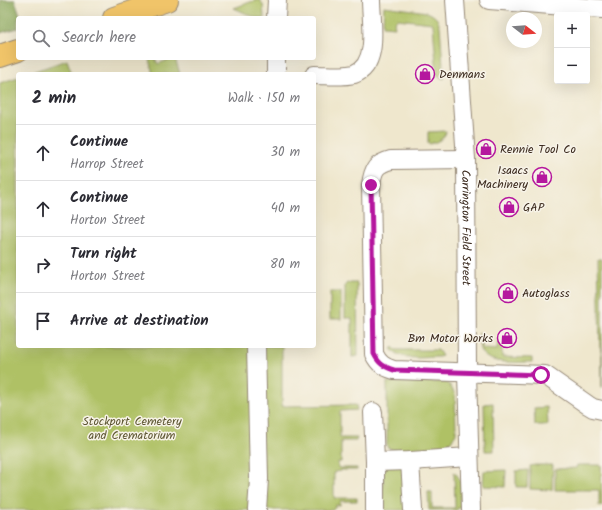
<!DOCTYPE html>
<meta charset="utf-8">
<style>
:root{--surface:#fff;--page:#f7f7f7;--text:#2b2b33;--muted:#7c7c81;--line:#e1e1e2}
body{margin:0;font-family:Kalam,sans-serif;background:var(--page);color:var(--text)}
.controls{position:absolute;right:12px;top:12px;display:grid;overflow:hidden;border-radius:4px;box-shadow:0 4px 16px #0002}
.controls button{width:36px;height:36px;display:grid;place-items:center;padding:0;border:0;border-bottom:1px solid var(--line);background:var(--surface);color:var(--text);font:20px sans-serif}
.compass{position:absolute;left:506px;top:12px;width:36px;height:36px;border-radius:50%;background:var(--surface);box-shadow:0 4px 16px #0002;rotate:107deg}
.stop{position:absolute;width:12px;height:12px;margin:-9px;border:3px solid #b5179e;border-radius:50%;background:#fff}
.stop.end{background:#b5179e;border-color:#fff;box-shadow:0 1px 4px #0008}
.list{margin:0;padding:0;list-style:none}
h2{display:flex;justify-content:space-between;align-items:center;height:52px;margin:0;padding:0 16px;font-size:17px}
h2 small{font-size:13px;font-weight:400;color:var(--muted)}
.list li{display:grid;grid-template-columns:26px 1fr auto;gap:12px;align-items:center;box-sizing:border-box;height:56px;padding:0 16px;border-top:1px solid var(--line)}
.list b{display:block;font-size:15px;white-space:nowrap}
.list p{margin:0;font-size:13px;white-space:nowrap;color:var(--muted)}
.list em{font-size:13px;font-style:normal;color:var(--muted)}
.icon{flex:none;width:22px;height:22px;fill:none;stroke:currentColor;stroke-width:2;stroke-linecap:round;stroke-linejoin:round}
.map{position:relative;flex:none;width:602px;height:510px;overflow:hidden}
.search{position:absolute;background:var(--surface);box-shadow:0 4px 16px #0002;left:16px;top:16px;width:300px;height:44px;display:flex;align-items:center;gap:10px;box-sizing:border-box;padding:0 14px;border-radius:4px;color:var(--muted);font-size:15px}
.panel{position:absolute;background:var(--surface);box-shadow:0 4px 16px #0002;left:16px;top:72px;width:300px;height:276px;border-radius:4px}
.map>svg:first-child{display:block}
.green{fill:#afc165;stroke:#757642}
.forest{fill:#8ba75a;stroke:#63683c}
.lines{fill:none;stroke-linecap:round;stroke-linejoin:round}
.minor-casing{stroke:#958876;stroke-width:20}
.highway-casing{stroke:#958876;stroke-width:24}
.minor{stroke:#fff;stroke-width:18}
.highway{stroke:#f0c469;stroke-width:22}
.route{stroke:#b5179e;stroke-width:5}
.labels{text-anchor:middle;stroke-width:3;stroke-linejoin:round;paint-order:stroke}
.poi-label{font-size:12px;fill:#3b2a1e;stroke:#f7f3e8;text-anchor:start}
.street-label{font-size:12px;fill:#3b2a1e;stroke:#f7f3e8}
.park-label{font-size:12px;fill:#5e5733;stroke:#f7f3e8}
</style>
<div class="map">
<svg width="602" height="510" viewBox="0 0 602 510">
<rect width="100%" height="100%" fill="#f7f3e8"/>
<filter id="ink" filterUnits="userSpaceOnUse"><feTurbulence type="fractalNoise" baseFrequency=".025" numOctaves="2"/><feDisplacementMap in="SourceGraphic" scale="8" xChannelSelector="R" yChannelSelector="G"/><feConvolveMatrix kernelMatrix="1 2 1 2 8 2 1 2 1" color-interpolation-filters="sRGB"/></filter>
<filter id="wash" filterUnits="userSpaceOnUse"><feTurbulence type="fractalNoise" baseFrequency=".012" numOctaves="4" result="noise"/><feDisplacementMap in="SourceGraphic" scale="16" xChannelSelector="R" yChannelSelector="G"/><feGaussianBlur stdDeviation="0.9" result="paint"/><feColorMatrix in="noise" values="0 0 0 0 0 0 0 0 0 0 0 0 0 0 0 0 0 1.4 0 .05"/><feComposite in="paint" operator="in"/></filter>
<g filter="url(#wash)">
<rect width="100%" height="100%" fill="#efe7cd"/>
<!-- green -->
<g class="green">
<polygon points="256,0 260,0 263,5 264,18 256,18 234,8"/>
<path d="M 384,6 L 427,12 C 434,15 438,18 440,26 L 444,79 L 437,75 L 433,25 L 432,23 L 397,19 L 394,22 L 395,27 L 383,26 Z"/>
<polygon points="152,58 155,58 158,64 170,59 169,58 175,58 180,74 153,74 149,59"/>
<polygon points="67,60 72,74 26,74"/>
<polygon points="18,77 18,346 282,346 282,406 356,405 357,410 340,411 340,438 357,438 356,441 341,441 341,462 338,462 338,468 357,468 357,470 341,470 341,471 334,472 334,498 357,498 357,501 340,501 340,505 336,505 333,510 0,510 0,83"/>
<path d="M 446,131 C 445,139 436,143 428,144 L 428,132 Z"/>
<polygon points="598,258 602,258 602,388 602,348 600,348"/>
<polygon points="347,283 357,283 358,356 352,357 352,318 345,318 345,285"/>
<rect x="330" y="292" width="11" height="27"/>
<path d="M 479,333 L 482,337 L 482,349 L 497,350 L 498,339 L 502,345 L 502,357 L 532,358 L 532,362 C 519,362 485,366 480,349 C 479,344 479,338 479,333 Z"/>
<path d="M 393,347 L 396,350 L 438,350 L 442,356 L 439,357 C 423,357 404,362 391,349 Z"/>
<polygon points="387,382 445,382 449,384 455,394 456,433 451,441 444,447 437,449 395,451 387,447"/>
<polygon points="493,403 494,451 485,451 484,404"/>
<polygon points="547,407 548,425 535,425 534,408"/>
<polygon points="410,461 413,510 382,510 384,462"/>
<polygon points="535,465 553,465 552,490 530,489 530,466"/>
<polygon points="577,465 601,465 602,506 599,506 599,490 555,490 555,469 576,468"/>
<polygon points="506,470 505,487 483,486 484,471"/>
<polygon points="528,470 527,487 516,487 516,471"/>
<path d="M 454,472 C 464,478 461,498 461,508 L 458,508 L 457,510 L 429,510 L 428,492 L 432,492 L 432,508 L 455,508 Z"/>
</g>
<!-- forest -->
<polygon class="forest" points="0,0 15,0 21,18 18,18 18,28 0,33"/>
</g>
<g filter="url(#ink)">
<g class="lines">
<defs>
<g id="minor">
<path id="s1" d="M 455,0 L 466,159 L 467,373 L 471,510"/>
<polyline points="489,0 602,9"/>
<polyline points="276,18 277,0"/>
<polyline points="276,58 276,74"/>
<path d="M 314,75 C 327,75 342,77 354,74 C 380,65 371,21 371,0"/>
<path d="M 466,159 L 391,160 C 376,164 373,169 371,185 L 374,354 C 379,364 384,367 394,370 L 545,375 L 588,405 L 593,408 L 602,410"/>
<polyline points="256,346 259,479 257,510"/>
<polyline points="373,412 375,462 375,510"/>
<polyline points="410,461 413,510"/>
<polyline points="375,462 410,461 469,457"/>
</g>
<g id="highway">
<polyline points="114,18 167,0"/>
<polyline points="0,56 18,50"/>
</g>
</defs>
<!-- minor casing -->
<use href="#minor" class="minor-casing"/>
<!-- highway casing -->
<use href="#highway" class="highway-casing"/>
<!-- minor -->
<use href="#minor" class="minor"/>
<!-- highway -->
<use href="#highway" class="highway"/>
</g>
</g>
<g class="lines" filter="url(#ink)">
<!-- route -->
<path class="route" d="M 371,185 L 374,354 C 379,364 384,367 394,370 L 541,375"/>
</g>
<!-- icons -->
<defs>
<symbol id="shop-ring" viewBox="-11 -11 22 22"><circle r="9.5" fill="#f7f3e8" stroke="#b5179e" stroke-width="1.5"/><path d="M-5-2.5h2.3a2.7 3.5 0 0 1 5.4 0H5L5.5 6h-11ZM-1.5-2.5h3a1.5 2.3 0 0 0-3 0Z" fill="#b5179e"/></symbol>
</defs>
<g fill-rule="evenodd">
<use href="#shop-ring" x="414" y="63" width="22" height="22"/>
<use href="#shop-ring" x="475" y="138" width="22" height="22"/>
<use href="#shop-ring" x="531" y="166" width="22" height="22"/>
<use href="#shop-ring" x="498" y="196" width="22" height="22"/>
<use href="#shop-ring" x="497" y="282" width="22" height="22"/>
<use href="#shop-ring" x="496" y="327" width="22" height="22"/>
</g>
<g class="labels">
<!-- poi labels -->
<g class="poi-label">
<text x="439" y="78">Denmans</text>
<text x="500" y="153">Rennie Tool Co</text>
<text x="528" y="174" text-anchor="end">Isaacs<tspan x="528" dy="14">Machinery</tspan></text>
<text x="523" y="211">GAP</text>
<text x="522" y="297">Autoglass</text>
<text x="493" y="342" text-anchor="end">Bm Motor Works</text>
</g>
<!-- street labels -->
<g class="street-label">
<text dy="4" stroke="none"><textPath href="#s1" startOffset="228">Carrington Field Street</textPath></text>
</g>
<!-- park labels -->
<g class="park-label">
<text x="132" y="425">Stockport Cemetery<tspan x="132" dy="14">and Crematorium</tspan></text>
</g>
</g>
</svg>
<div class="controls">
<button>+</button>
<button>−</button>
</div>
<svg class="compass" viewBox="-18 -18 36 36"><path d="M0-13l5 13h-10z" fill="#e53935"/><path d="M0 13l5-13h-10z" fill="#7c7c81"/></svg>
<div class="stop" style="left:541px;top:375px"></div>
<div class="stop end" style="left:371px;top:185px"></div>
<div class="search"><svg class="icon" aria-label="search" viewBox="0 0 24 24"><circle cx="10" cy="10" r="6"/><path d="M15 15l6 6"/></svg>Search here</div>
<section class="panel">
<h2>2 min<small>Walk · 150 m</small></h2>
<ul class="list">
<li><svg class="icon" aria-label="ahead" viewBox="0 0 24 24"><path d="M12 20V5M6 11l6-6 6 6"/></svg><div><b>Continue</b><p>Harrop Street</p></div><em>30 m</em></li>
<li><svg class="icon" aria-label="ahead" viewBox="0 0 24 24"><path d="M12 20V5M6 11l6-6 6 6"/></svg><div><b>Continue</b><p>Horton Street</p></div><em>40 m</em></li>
<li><svg class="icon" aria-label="right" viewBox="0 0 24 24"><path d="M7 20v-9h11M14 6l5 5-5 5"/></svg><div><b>Turn right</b><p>Horton Street</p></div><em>80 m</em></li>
<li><svg class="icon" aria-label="arrive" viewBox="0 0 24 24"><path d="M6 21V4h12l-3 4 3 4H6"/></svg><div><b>Arrive at destination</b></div></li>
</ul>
</section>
</div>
